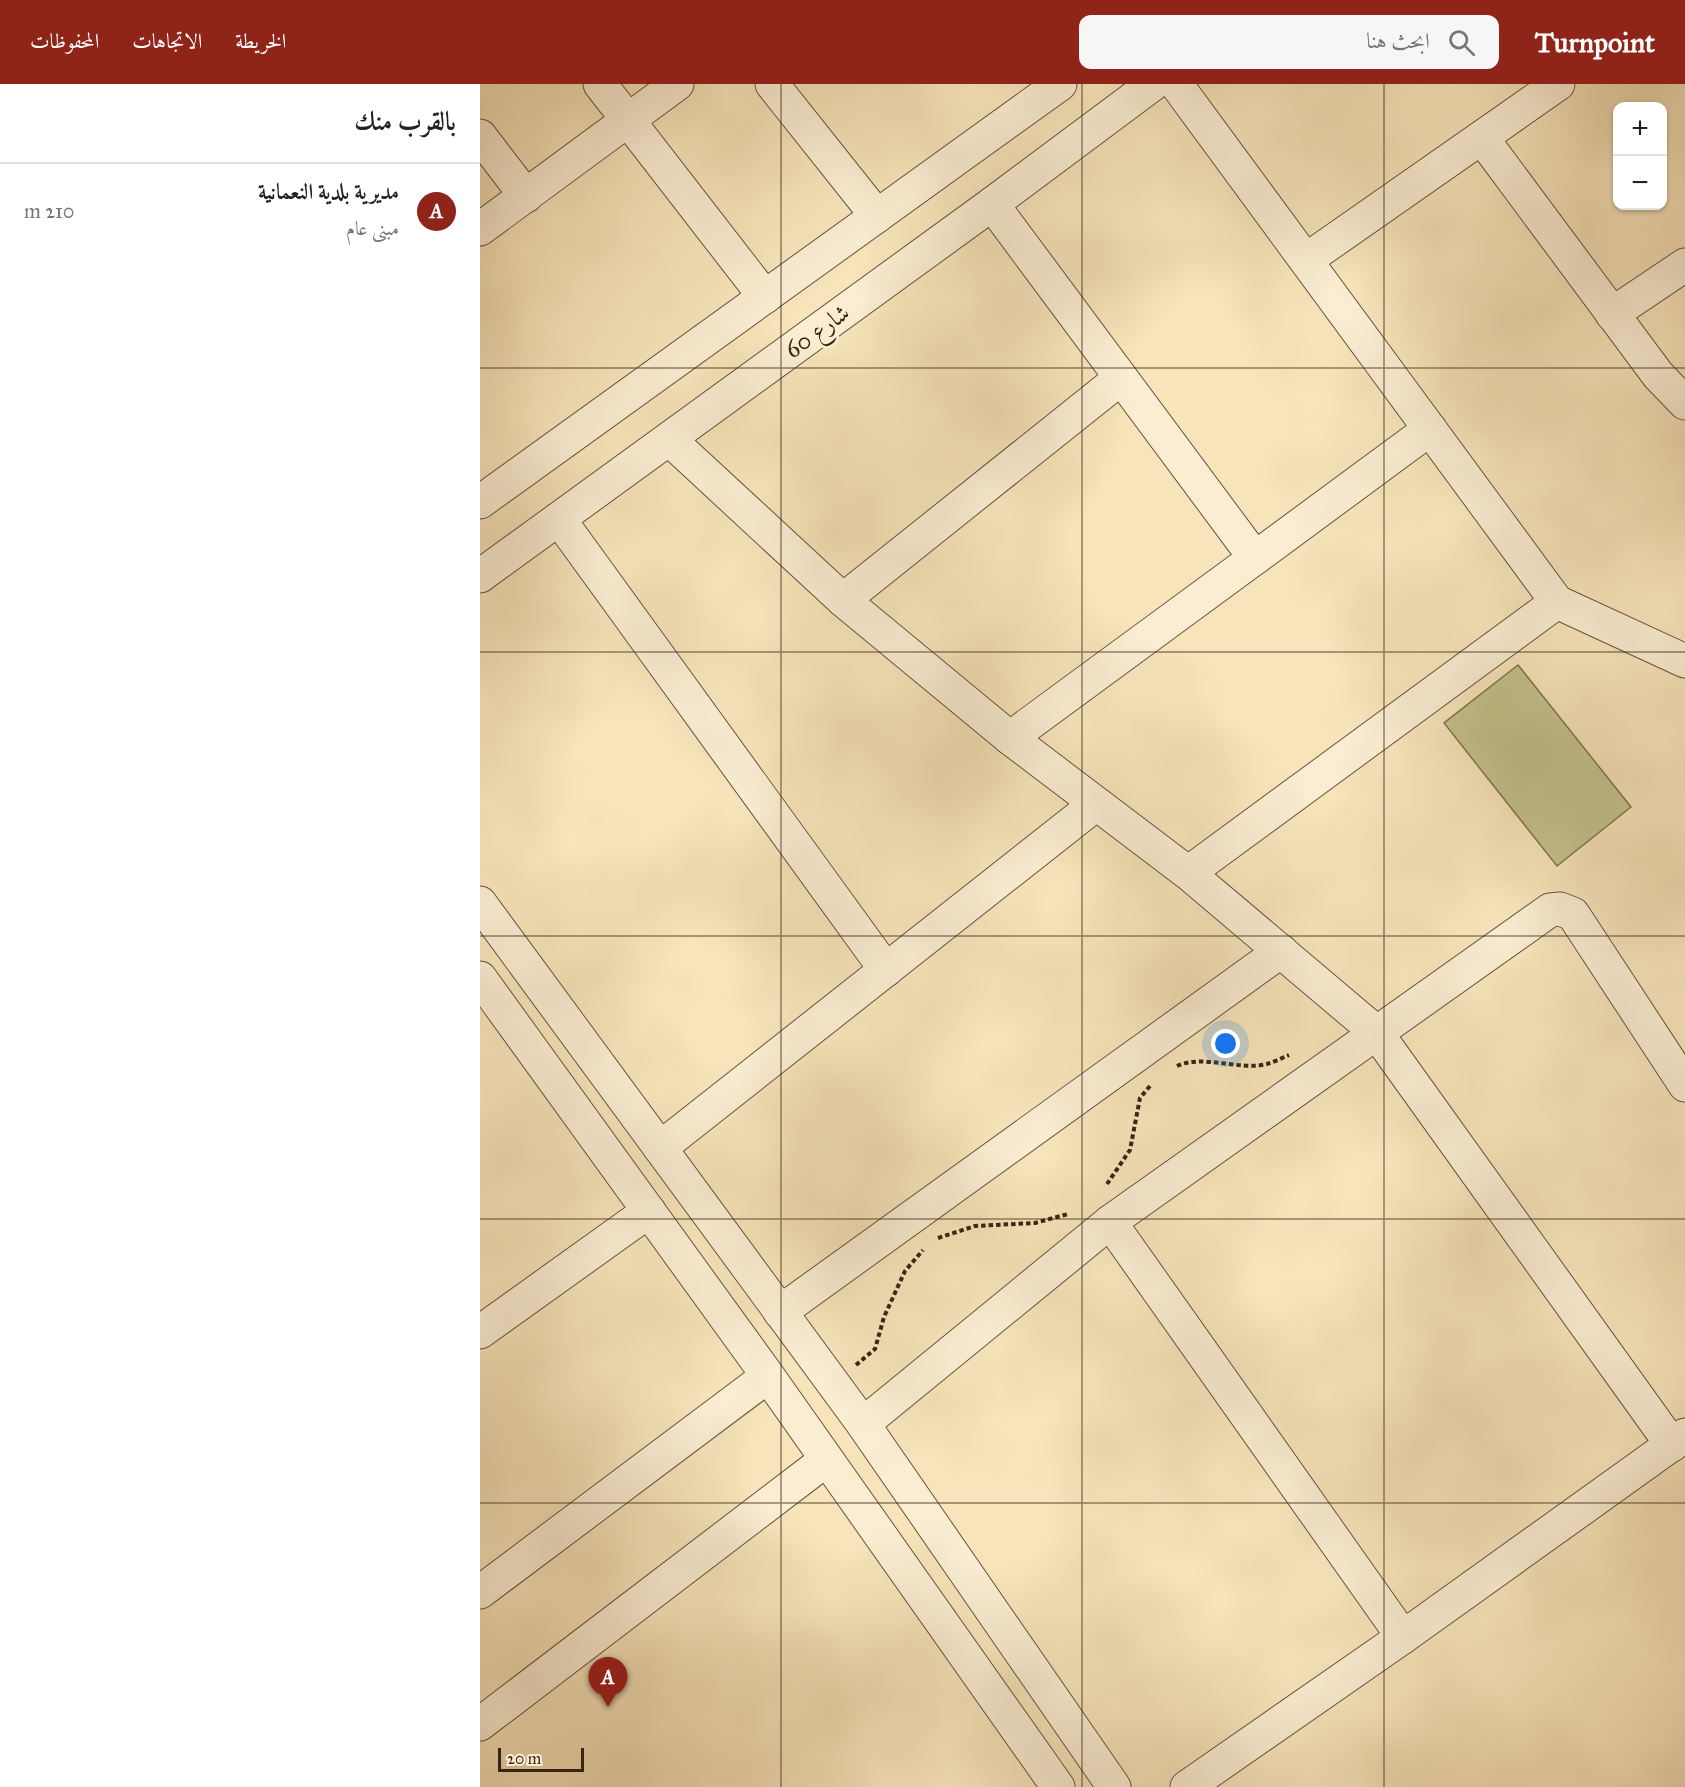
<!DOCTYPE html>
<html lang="ar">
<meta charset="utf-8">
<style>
:root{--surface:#fff;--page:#f6f6f6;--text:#222;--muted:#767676;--line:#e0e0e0;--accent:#8f2418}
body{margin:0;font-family:"IM FELL Great Primer",Amiri,serif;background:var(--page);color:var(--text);direction:rtl}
.controls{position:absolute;right:18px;top:18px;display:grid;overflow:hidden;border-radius:12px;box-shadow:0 2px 4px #0004}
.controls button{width:54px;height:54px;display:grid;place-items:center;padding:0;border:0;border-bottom:2px solid var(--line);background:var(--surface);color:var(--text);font:30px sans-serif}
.scale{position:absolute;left:18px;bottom:15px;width:86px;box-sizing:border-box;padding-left:6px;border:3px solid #392313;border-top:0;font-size:16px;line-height:21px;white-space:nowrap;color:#392313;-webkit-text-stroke:4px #faedd2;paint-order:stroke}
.you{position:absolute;left:746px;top:960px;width:21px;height:21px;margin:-15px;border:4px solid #fff;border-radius:50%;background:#1a73e8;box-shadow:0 0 0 9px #1a73e833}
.badge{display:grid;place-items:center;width:39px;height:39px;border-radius:50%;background:var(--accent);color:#fff;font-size:20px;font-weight:700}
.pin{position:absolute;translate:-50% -50px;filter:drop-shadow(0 2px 3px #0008)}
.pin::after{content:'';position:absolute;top:32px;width:21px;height:18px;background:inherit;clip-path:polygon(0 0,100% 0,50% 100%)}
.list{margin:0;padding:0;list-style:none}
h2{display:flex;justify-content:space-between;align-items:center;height:78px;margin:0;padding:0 24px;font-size:26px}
h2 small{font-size:20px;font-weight:400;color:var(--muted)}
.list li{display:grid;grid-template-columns:39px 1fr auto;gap:18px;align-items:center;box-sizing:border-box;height:96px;padding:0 24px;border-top:2px solid var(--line)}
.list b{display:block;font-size:22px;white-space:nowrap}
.list p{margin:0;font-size:20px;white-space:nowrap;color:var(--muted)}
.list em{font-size:20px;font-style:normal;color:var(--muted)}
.icon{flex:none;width:33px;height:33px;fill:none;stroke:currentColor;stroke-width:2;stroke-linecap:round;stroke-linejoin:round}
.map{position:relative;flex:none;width:1205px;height:1703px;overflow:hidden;direction:ltr}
header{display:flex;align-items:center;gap:36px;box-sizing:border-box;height:84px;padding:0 30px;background:var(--accent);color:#fff}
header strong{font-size:28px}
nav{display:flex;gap:33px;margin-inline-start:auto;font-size:21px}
.search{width:420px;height:54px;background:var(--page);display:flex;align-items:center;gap:15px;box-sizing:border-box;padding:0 21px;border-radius:12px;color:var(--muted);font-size:22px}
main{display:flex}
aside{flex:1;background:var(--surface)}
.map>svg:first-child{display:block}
.grass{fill:#c4c28b;stroke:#7e724f;stroke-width:1.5}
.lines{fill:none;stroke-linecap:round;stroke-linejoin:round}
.minor-casing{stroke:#68533d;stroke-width:35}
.path{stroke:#392313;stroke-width:4;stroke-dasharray:4.5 3;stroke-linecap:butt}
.minor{stroke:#faedd2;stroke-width:33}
.grid{fill:none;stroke:#392313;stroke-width:1.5;stroke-opacity:0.55}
.labels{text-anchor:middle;stroke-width:5;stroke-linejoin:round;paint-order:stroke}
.street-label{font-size:24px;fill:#392313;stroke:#faedd2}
</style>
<header>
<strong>Turnpoint</strong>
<div class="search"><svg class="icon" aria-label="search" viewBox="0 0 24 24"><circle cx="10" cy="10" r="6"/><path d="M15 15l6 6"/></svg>ابحث هنا</div>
<nav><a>الخريطة</a><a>الاتجاهات</a><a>المحفوظات</a></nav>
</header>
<main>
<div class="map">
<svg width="1205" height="1703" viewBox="0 0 1205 1703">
<rect width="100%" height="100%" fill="#f7e4ba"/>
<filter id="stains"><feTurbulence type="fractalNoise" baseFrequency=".00333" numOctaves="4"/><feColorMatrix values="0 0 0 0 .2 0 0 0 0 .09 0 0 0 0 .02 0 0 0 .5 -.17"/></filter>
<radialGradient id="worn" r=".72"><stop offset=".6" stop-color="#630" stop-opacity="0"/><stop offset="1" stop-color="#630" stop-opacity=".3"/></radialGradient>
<!-- grass -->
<polygon class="grass" points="1038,581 1151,723 1077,782 964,639"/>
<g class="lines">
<defs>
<g id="minor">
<polyline points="120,0 285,213"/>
<polyline points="292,0 397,132"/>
<polyline points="696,0 1077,518 1205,577"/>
<polyline points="0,52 46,112"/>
<polyline points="1002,54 1178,291 1205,319"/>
<polyline points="512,120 775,474 950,345"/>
<polyline points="0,145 197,0"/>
<polyline points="826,176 1078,0"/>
<polyline points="1132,230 1205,181"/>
<polyline points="189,355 363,516 530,654 708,789 896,948 1192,1361"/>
<polyline points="0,418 580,0"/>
<polyline points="79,435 406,886"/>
<polyline points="0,492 512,120 673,0"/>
<polyline points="363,516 641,294"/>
<polyline points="530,654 775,474"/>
<polyline points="708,789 1077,518"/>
<polyline points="0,819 383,1340 634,1703"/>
<polyline points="0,894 288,1292 578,1703"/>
<polyline points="180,1064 616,720"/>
<polyline points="630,1138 923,1553"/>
<polyline points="300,1228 801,867"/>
<polyline points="0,1248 169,1127"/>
<polyline points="383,1340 630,1138 1070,826 1080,825 1093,830 1205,1001"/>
<polyline points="0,1508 288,1292"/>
<polyline points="0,1640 346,1376"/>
<polyline points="707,1703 923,1553 1205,1351"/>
</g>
</defs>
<!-- minor casing -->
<use href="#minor" class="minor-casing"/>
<!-- path -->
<g class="path">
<path d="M 697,982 C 722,970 760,987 787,980 C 794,978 802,974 809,971"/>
<polyline points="627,1100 650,1066 660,1014 670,1002"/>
<polyline points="458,1154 495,1142 555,1139 588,1130"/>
<polyline points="376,1281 395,1265 404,1233 425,1187 443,1166"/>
</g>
<!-- minor -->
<use href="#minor" class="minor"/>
</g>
<!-- grid -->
<path class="grid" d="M 301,0 L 301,1703M 602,0 L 602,1703M 904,0 L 904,1703M 0,284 L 1205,284M 0,568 L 1205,568M 0,852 L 1205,852M 0,1135 L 1205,1135M 0,1419 L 1205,1419"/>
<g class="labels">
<!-- street labels -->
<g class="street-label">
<text transform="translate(337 247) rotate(-36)" y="8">شارع 60</text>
</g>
</g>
<rect width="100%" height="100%" filter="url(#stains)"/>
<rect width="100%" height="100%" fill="url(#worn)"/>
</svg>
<div class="controls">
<button>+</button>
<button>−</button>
</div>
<div class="scale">20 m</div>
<div class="you"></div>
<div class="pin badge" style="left:128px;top:1623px">A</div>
</div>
<aside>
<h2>بالقرب منك<small></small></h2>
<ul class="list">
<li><span class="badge">A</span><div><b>مديرية بلدية النعمانية</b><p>مبنى عام</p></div><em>210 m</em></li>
</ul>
</aside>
</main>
